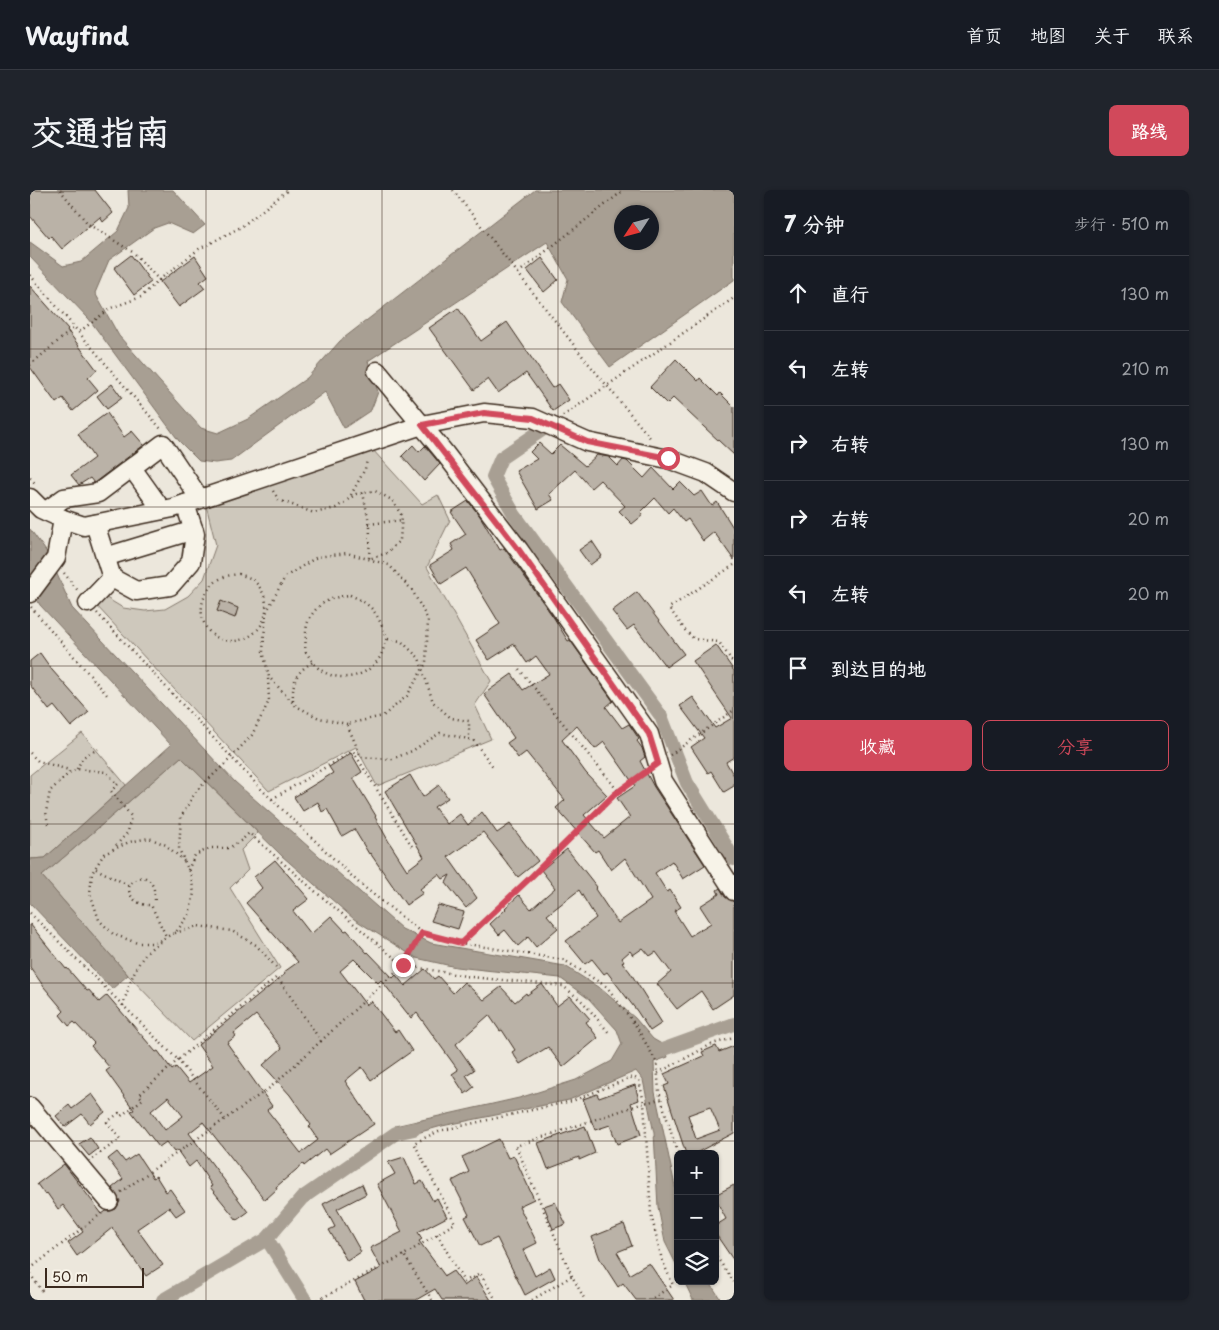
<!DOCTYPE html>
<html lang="zh">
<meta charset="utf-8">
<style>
:root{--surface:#171b24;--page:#20242c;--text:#f1f3f6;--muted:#9ea1a6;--line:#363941;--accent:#d1495b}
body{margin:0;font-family:"Playpen Sans","LXGW WenKai TC",sans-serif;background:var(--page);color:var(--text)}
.controls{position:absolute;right:15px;bottom:15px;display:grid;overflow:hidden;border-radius:8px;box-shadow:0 1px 4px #0004}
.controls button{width:45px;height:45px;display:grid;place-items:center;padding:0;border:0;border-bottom:1px solid var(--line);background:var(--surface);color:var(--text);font:25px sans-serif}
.compass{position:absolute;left:584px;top:15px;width:45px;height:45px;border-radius:50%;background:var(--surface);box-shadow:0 1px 4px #0004;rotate:234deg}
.scale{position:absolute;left:15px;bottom:12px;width:99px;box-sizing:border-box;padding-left:5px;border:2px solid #3b2a1e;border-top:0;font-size:14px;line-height:18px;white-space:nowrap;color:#3b2a1e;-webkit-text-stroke:4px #f7f3e8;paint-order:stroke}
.stop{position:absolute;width:15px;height:15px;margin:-11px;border:4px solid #d1495b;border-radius:50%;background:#fff}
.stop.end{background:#d1495b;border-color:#fff;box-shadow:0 1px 5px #0008}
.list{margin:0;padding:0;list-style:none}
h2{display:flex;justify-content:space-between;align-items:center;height:65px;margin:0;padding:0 20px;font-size:21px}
h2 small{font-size:16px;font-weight:400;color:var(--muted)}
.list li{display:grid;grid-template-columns:32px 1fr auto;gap:15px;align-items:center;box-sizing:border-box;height:75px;padding:0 20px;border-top:1px solid var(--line)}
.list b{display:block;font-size:19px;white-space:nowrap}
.list em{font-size:16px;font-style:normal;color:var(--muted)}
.actions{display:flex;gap:10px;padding:15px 20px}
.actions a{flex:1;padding:11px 0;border:1px solid var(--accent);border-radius:8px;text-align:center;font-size:18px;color:var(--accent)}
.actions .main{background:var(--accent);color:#fff}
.icon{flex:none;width:28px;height:28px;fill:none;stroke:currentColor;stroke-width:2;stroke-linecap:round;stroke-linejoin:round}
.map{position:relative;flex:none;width:704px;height:1110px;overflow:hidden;border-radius:8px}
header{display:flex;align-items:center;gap:30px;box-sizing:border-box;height:70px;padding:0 25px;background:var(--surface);border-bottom:1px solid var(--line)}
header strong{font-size:24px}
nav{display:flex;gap:28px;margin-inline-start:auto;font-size:18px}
.intro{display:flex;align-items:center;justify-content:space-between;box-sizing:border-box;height:120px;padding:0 30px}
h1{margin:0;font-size:35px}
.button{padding:12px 22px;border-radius:8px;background:var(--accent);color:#fff;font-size:18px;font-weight:700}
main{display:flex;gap:30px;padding:0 30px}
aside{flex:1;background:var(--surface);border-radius:8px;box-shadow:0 1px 4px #0004}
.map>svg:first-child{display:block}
.green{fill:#cec8bc;stroke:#84796d}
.water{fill:#a89f93;stroke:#7c7064;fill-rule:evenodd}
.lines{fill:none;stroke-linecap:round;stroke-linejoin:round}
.canal{stroke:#a89f93;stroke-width:14}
.building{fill:#bab2a7;stroke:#3b2a1e;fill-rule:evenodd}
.minor-casing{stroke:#3b2a1e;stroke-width:21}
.path{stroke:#3b2a1e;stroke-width:2.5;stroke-dasharray:1 4;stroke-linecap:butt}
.minor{stroke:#f7f3e8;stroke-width:18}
.route{stroke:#d1495b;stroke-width:6}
.grid{fill:none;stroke:#3b2a1e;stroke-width:1;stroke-opacity:0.55}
</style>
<header>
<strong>Wayfind</strong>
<nav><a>首页</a><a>地图</a><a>关于</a><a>联系</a></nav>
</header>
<div class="intro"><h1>交通指南</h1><a class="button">路线</a></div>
<main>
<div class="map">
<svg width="704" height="1110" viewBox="0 0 704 1110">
<rect width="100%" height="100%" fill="#ece7dc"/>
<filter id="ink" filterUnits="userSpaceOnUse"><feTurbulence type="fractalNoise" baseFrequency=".02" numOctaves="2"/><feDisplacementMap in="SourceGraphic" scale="10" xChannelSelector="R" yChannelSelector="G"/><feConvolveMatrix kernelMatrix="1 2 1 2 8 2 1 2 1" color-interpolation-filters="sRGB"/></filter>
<g filter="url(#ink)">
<!-- green -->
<g class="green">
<polygon points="342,259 392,314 408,305 420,330 397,377 461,491 445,515 461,549 347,596 326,557 239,601 65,414 73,406 93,418 115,421 135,419 158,406 174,389 186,355 176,315"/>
<polygon points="52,543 96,595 15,668 0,669 0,585"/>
<polygon points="151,567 228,643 211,660 218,680 200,698 250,778 162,851 98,785 12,686"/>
</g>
<!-- water -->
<g class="water">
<path d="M 98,0 L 143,0 L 175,35 L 163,44 L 138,33 L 124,38 L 79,70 L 65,103 L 89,146 L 171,238 L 188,243 L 218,229 L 277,188 L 310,151 L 505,0 L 704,0 L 704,90 L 580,177 L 532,112 L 538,89 L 517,52 L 338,171 L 348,202 L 341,220 L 314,238 L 295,202 L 201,271 L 185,273 L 169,271 L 149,251 L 59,129 L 0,67 L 0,52 L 33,76 L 51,72 L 88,41 L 99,18 ZM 592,22 L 622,22 L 622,52 L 592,52 Z"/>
<polygon points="0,339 18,364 42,418 205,592 372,739 401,753 535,776 571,799 605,828 623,849 635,856 638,867 624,872 625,902 648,1010 648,1078 635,1052 628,1017 624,943 613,890 606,881 539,910 412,936 369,948 365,936 489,908 546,890 582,871 592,854 587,840 559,809 530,788 426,777 386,768 324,729 252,666 151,567 12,686 98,785 82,799 0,713 0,669 15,668 141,555 10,415 0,397"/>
<polygon points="654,1091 679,1091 691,1110 663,1110"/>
</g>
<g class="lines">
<!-- canal -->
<g class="canal">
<polyline points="512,240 471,268 463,287 484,324 631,526 657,593 704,669"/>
<polyline points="618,865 704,834"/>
<polyline points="237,1049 272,1008 366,943 384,939"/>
<polyline points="133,1110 237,1049 275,1110"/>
</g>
</g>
<!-- building -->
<g class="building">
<polygon points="0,0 65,0 83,23 73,32 70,27 32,59 21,46 19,48 0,26"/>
<polygon points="101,65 121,92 104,105 84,78"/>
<polygon points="165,66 178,86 170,92 175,98 149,117 130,92"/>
<polygon points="512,68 528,90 514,102 497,80"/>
<polygon points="0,96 38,139 37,140 67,180 58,188 68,200 43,221 33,208 26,213 0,177"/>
<polygon points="428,118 451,151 477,132 522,198 528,194 539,210 523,221 496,183 468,203 458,189 444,200 399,138"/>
<polygon points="646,169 668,191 670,188 688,206 690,203 704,217 704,265 643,208 637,214 620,197"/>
<polygon points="82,194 92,208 77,219 67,206"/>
<polygon points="77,223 94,247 102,241 114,255 64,293 60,288 49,295 41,285 64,268 48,244"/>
<polygon points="509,253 521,264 530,255 555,276 567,265 579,267 588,276 593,270 597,271 614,288 623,278 643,299 650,292 664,306 672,301 682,316 687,312 704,339 704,370 684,342 673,351 658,329 654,332 643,318 638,323 625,308 611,322 613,325 602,334 589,321 595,316 570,290 561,298 545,280 519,304 523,310 508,319 486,281 507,269 500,262"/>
<polygon points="383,255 389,262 395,256 410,274 394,291 372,266"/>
<path d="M 438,311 L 450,326 L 470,360 L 474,358 L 480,366 L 524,428 L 538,451 L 540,450 L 583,511 L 576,517 L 592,538 L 599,534 L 609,549 L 607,551 L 612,558 L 615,567 L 610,571 L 624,597 L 675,675 L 653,689 L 642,671 L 625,683 L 637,702 L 640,700 L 651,717 L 644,721 L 660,746 L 681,733 L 670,716 L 689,704 L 687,700 L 690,698 L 695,707 L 704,712 L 704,805 L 683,819 L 671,801 L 647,819 L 627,794 L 641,782 L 626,762 L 620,766 L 613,758 L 603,765 L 600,761 L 592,768 L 594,771 L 592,772 L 600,782 L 632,833 L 620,841 L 607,821 L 577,782 L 574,784 L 562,769 L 555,774 L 536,751 L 566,728 L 549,700 L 517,725 L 528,738 L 506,757 L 498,747 L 488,756 L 475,740 L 469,745 L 460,734 L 476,719 L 475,718 L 489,705 L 501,719 L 525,698 L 511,680 L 537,659 L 567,697 L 565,699 L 588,733 L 621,710 L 595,668 L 581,680 L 568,660 L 565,662 L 526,618 L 535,610 L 496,562 L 488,568 L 477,553 L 484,548 L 454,504 L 482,484 L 493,500 L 519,484 L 506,466 L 497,473 L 484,454 L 459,470 L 446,450 L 470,434 L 436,378 L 411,394 L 400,375 L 424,360 L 421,354 L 436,344 L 421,322 ZM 547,536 L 565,559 L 574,552 L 605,596 L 587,608 L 600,627 L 574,648 L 554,625 L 577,605 L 556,583 L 532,550 Z"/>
<polygon points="562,351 572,366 560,375 549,360"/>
<polygon points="607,402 654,464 636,477 604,435 597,440 582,421"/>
<polygon points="191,411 208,418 205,428 187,421"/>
<polygon points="686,455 704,481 704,567 696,572 704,586 704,596 694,602 681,581 678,583 661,557 674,548 650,516 663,507 685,538 702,528 663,471"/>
<polygon points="10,463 22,480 59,522 41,537 24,516 19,520 0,495 0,471"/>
<polygon points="321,563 332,582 323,588 346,626 345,627 359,652 377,680 394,667 355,601 380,585 393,607 409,595 418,608 404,617 417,634 430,624 438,635 452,622 467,643 480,634 508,671 488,687 453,642 418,667 447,708 436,718 416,693 420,685 413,689 409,684 390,699 393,703 376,715 340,663 339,664 324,639 312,646 297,619 292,622 288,612 273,621 264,607 303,583 299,577"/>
<path d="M 245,670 L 279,709 L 263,721 L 281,744 L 301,726 L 315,741 L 317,740 L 337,763 L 338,762 L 363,788 L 366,785 L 375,796 L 395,779 L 404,789 L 408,786 L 423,803 L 434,792 L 454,810 L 471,797 L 485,812 L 496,803 L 497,805 L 512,794 L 527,816 L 540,806 L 560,829 L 556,832 L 568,848 L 533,877 L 518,857 L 490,874 L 482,862 L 485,860 L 472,840 L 470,841 L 459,825 L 426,854 L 444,880 L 436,885 L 444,897 L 435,904 L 422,884 L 428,880 L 387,823 L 381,828 L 351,790 L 348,793 L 324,769 L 310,781 L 336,815 L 341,811 L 365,842 L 368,840 L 382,861 L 341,890 L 332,877 L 315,891 L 344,934 L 299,964 L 295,959 L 274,976 L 273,974 L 246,997 L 247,999 L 235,1010 L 173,932 L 159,943 L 218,1022 L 207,1030 L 180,997 L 182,996 L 166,971 L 159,977 L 147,960 L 144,962 L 136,952 L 129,957 L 101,921 L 104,920 L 76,881 L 80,878 L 61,856 L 64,853 L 44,832 L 39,836 L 30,825 L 34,821 L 14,797 L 0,777 L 0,734 L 36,779 L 37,778 L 57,801 L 59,800 L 69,812 L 77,805 L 126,862 L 128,861 L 142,880 L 146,877 L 159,893 L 183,876 L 168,855 L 255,784 L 254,782 L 268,772 L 216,713 L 232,698 L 224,687 ZM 226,825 L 252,858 L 233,875 L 260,905 L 281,935 L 279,937 L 288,950 L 271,963 L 237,920 L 242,916 L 197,853 L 206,846 L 204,843 ZM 138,907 L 153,926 L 135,940 L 121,921 Z"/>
<polygon points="408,715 434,722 428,739 401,731"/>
<path d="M 686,856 L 689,862 L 704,856 L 704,943 L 664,964 L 656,964 L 634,896 L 639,894 L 634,884 L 674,866 L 672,862 ZM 680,917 L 690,940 L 666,949 L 658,925 Z"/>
<polygon points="605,895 609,910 601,913 611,945 587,954 580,935 565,940 553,909 567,904 569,908"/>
<polygon points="62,904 75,922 60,934 52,924 35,937 26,926 39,915 42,919"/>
<polygon points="555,936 565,963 549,970 549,967 518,979 508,953"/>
<polygon points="60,947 68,959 59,966 49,954"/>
<polygon points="469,949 478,968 484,966 504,1009 489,1016 507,1053 493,1060 505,1086 520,1077 525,1088 495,1105 467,1048 450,1056 435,1027 439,1025 422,991 439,982 432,967"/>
<polygon points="87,962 95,972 107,964 123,988 126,986 136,1002 140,999 155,1020 146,1026 139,1017 107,1039 133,1075 116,1086 82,1038 47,1066 38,1053 53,1042 33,1015 28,1019 17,1003 15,1005 7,994 34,974 72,1024 76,1021 81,1021 86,1019 90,1011 82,998 93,989 78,969"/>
<polygon points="374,967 386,994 392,991 403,1011 407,1008 417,1027 388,1042 392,1049 389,1051 415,1086 423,1081 434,1096 446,1087 461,1110 412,1110 405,1099 386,1110 334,1110 325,1092 351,1078 340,1058 372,1042 347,994 365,984 358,972"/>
<polygon points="332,994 336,1004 307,1019 331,1062 317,1071 299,1040 305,1037 293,1014"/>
<polygon points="704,995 704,1071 685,1043 685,1036 696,1029 685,1008 685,1005"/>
<polygon points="525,1012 536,1034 523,1039 514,1016"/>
<polygon points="594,1034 602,1056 587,1062 600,1084 619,1073 644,1110 606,1110 593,1093 588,1097 570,1069 562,1047"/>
</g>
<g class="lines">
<defs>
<g id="minor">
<polyline points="347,181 413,261 489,360 619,544 633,591 704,701"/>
<polyline points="102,278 132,320"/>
<polyline points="0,308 11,319 33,329 54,336 143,318 392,235 454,223 503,228 557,252 638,269 676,283 704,302"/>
<polyline points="16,321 34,308 68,303 133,254 170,309"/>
<polyline points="65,334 82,388 106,401 140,396 161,372 165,344 155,314"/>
<polyline points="75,367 164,340"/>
<polyline points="0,403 26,368 33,329"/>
<polyline points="58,413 82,388"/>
<polyline points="0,917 79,1011"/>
</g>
</defs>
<!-- minor casing -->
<use href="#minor" class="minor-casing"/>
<!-- path -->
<g class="path">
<polyline points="30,0 58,34 104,63 129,90 111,107 81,118 49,142"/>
<polyline points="423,0 554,168 622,250"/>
<polyline points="488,83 594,0"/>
<polyline points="0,85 131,239"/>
<polyline points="129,90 169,59 211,37 258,0"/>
<polyline points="0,175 45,137"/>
<polyline points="533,226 704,108"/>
<polyline points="0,288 6,294"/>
<polyline points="243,301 249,310 284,323 306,318 326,304 345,301 362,310 372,326 370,350 357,363 339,369 340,337 333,303"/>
<polyline points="321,305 335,279 337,270"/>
<polyline points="339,334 372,330"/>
<polyline points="704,375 639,418 655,440 664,449 689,452 704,474"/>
<polyline points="34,383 49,402"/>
<path d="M 209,384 C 213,386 220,387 223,390 C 244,408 239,439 214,449 C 206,451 203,452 195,450 C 186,448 179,444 175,435 C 166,417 176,394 194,387 C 198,385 204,385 209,384 Z"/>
<path d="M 320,405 C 345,416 347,424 357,448 C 355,454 353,461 350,467 C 337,489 306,494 287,477 C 282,472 279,466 275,461 C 276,452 275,440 278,432 C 286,413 301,407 320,405 Z"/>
<polyline points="1,417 78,506"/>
<polyline points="67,423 231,599 329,693 392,743 431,753 534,770 577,797 606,836 627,873 629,902 648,965"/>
<polyline points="358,449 371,451 389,468 403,512 421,528 439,531 439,549"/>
<polyline points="489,479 588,601"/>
<path d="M 263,511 C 262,491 266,482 283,472"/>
<polyline points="317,534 289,528 266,516 239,487 233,461 236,423 255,387 287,367 317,363 359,375 382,400 398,430 396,473 377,506 353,526 317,534 331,567 362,569 382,561 410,543 443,550 464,578"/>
<polyline points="0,563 8,571 39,580 39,583"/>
<polyline points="640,565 704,520"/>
<polyline points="47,579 53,567 68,559"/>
<polyline points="242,609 323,561 383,658"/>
<polyline points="18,634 16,622 20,601 39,583 47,579 76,582 88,594 81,601 101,626 98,642 83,659"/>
<polyline points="154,671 136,655 119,648 99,652 74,664 62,683 60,703 69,730 83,744 107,753 125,753 146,742 159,725 164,703 161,686 149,659 151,627 166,601 196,573 222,545 239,511 238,487"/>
<polyline points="66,679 100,696"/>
<polyline points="158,680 165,665 181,658 199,658 212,650 219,643 286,702 373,775 441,787 533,796 553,812 580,844"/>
<path d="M 125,710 C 125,699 123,692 114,687 C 89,690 98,716 121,715 L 136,746"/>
<polyline points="0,723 148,870 247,787 291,851 375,773 392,743"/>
<polyline points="145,743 168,736 202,741 226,755 246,777"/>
<polyline points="431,753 501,687 585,604 615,583"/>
<path d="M 93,816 C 100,791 107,766 130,752"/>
<polyline points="628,883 682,854 704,848"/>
<polyline points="62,969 90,949 77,932 89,923 91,926 113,909 109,905 148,870 195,929"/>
<polyline points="91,1002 241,897 291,851"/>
<polyline points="407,1044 434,1092 450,1083 466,1110"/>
<polyline points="685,1062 688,1069 704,1092"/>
<polyline points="0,1079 72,1023"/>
<polyline points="0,1084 12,1101"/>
<polyline points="542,1086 486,956 614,913 621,1024 632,1070 643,1095 620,1110"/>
<polyline points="288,1110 374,1065"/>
<polyline points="402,1110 374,1065 425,1033 384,953 409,941 542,911 603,887 609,890 614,913 631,909"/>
<polyline points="502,1110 542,1086 555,1110"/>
</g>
<!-- minor -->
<use href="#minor" class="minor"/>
</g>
</g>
<g class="lines" filter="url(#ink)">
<!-- route -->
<polyline class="route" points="373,775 392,743 431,753 501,687 585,604 628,573 619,544 489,360 392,235 454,223 503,228 557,252 638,268"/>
</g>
<!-- grid -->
<path class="grid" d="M 176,0 L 176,1110M 352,0 L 352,1110M 528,0 L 528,1110M 0,159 L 704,159M 0,317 L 704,317M 0,476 L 704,476M 0,634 L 704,634M 0,793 L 704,793M 0,951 L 704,951"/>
</svg>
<div class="controls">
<button>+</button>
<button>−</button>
<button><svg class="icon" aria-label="layers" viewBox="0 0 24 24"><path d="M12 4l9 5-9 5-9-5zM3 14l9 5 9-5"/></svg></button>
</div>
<svg class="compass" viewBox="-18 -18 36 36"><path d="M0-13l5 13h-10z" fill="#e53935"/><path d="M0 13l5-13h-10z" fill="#9ea1a6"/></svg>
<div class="scale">50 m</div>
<div class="stop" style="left:638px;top:268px"></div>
<div class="stop end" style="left:373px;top:775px"></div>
</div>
<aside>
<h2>7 分钟<small>步行 · 510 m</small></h2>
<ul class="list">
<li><svg class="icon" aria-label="ahead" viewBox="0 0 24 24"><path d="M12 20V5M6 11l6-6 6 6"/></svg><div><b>直行</b></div><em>130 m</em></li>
<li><svg class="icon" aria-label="left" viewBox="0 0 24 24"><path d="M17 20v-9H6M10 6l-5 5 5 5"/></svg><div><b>左转</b></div><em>210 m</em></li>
<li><svg class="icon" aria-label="right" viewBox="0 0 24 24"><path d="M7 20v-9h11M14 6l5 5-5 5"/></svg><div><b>右转</b></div><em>130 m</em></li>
<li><svg class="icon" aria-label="right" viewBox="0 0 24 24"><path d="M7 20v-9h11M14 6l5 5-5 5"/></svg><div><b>右转</b></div><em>20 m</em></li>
<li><svg class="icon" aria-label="left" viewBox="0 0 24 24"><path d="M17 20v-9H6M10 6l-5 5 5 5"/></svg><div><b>左转</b></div><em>20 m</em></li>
<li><svg class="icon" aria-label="arrive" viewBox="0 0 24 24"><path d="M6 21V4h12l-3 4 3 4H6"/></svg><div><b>到达目的地</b></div></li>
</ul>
<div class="actions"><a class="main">收藏</a><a>分享</a></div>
</aside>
</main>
